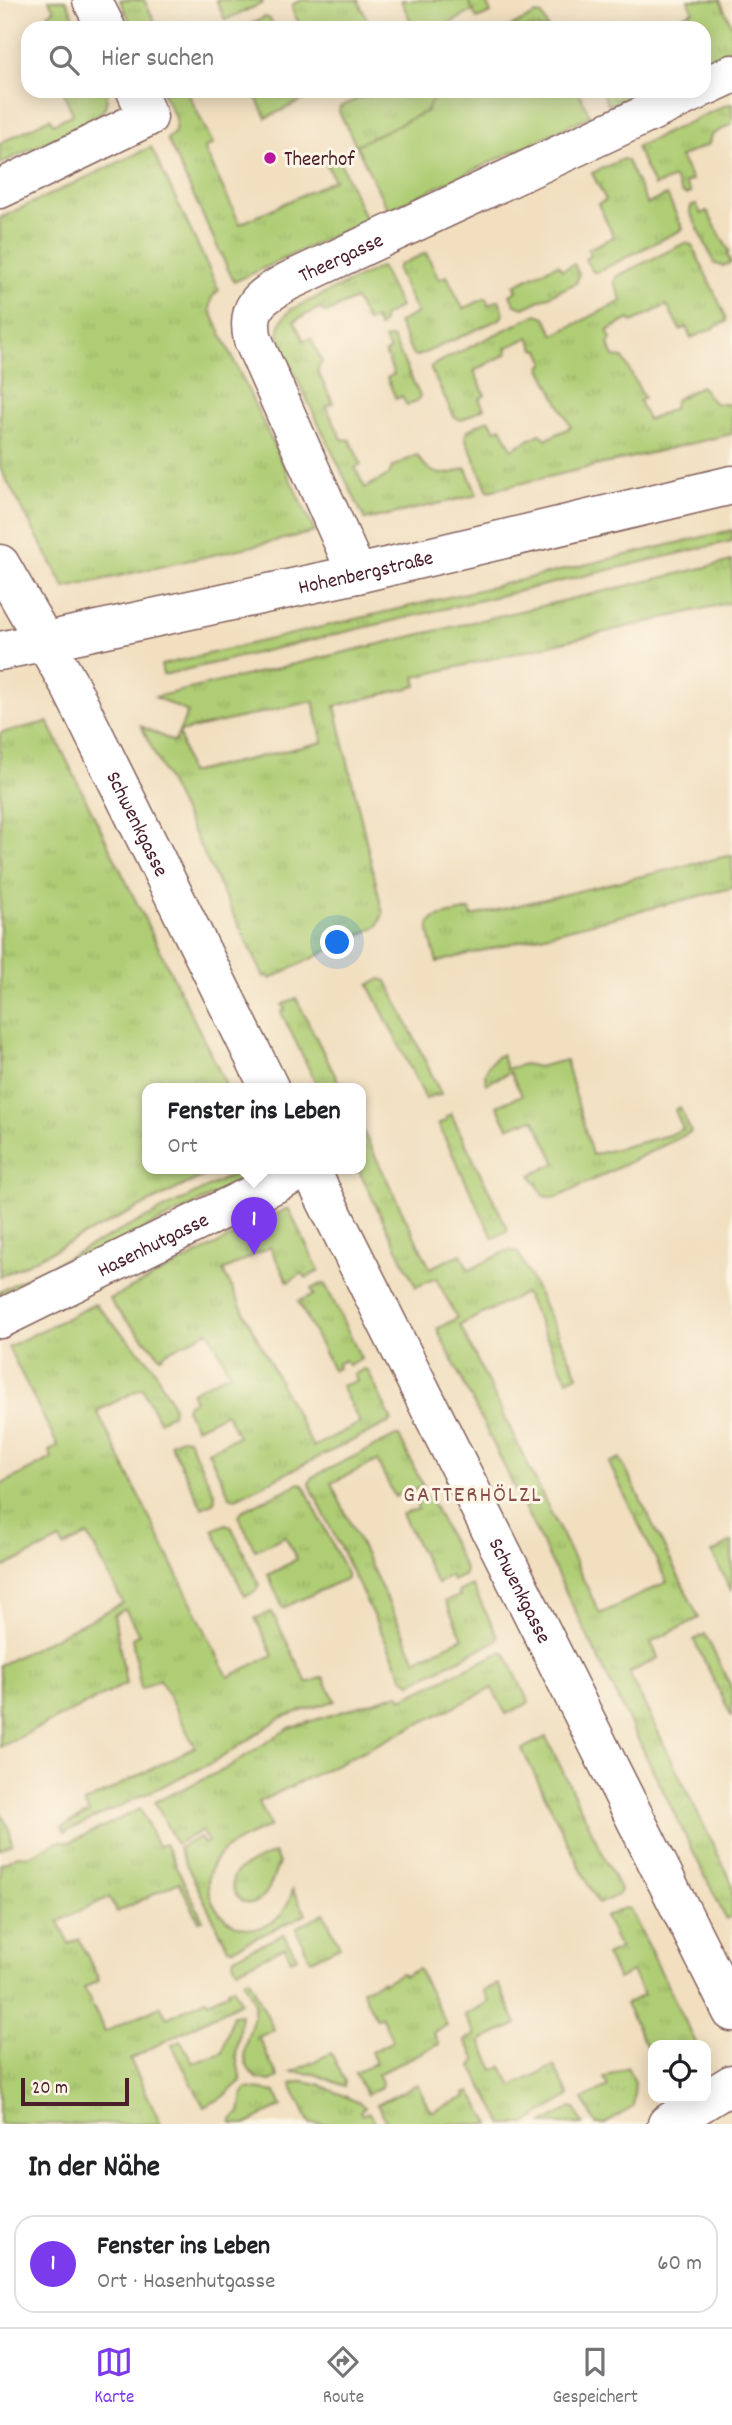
<!DOCTYPE html>
<html lang="de">
<meta charset="utf-8">
<style>
:root{--surface:#fff;--page:#f6f6f6;--text:#202124;--muted:#757577;--line:#e0e0e0;--accent:#7c3aed}
body{margin:0;font-family:Dekko,sans-serif;background:var(--page);color:var(--text)}
.controls{position:absolute;right:21px;bottom:21px;display:grid;overflow:hidden;border-radius:14px;box-shadow:0 4px 18px #0003}
.controls button{width:63px;height:63px;display:grid;place-items:center;padding:0;border:0;border-bottom:2px solid var(--line);background:var(--surface);color:var(--text);font:35px sans-serif}
.scale{position:absolute;left:21px;bottom:18px;width:108px;box-sizing:border-box;padding-left:7px;border:4px solid #4a1f2b;border-top:0;font-size:19px;line-height:24px;white-space:nowrap;color:#4a1f2b;-webkit-text-stroke:5px #fcf5e5;paint-order:stroke}
.you{position:absolute;left:338px;top:943px;width:24px;height:24px;margin:-18px;border:5px solid #fff;border-radius:50%;background:#1a73e8;box-shadow:0 0 0 10px #1a73e833}
.badge{display:grid;place-items:center;width:46px;height:46px;border-radius:50%;background:var(--accent);color:#fff;font-size:23px;font-weight:700}
.pin{position:absolute;translate:-50% -58px;filter:drop-shadow(0 2px 4px #0008)}
.pin::after{content:'';position:absolute;top:37px;width:24px;height:21px;background:inherit;clip-path:polygon(0 0,100% 0,50% 100%)}
.popup{position:absolute;left:142px;top:1083px;width:224px;height:91px;box-sizing:border-box;display:grid;place-content:center;border-radius:14px;background:var(--surface);filter:drop-shadow(0 2px 5px #0005);font-size:23px;white-space:nowrap;color:var(--muted)}
.popup b{font-size:26px;color:var(--text)}
.popup::after{content:'';position:absolute;left:50%;top:100%;margin-left:-14px;border:14px solid transparent;border-top-color:var(--surface)}
.list{margin:0;padding:0;list-style:none}
h2{display:flex;justify-content:space-between;align-items:center;height:91px;margin:0;padding:0 28px;font-size:30px}
h2 small{font-size:23px;font-weight:400;color:var(--muted)}
.list li{display:grid;grid-template-columns:46px 1fr auto;gap:21px;align-items:center;box-sizing:border-box;height:98px;margin:0 14px 14px;padding:0 14px;border:2px solid var(--line);border-radius:21px}
.list b{display:block;font-size:26px;white-space:nowrap}
.list p{margin:0;font-size:23px;white-space:nowrap;color:var(--muted)}
.list em{font-size:23px;font-style:normal;color:var(--muted)}
.icon{flex:none;width:38px;height:38px;fill:none;stroke:currentColor;stroke-width:2;stroke-linecap:round;stroke-linejoin:round}
.map{position:relative;flex:none;width:732px;height:2124px;overflow:hidden}
.search{position:absolute;background:var(--surface);box-shadow:0 4px 18px #0003;left:21px;right:21px;top:21px;height:77px;display:flex;align-items:center;gap:18px;box-sizing:border-box;padding:0 24px;border-radius:21px;color:var(--muted);font-size:26px}
.sheet{height:203px;background:var(--surface)}
nav{display:flex;justify-content:space-around;align-items:center;box-sizing:border-box;height:98px;border-top:2px solid var(--line);background:var(--surface);font-size:19px;color:var(--muted)}
nav a{display:grid;justify-items:center;gap:4px}
nav .on{color:var(--accent)}
.map>svg:first-child{display:block}
.grass{fill:url(#grass-tufts);stroke:#7c7650;stroke-width:2}
.green{fill:#afcd74;stroke:#7c7650;stroke-width:2}
.lines{fill:none;stroke-linecap:round;stroke-linejoin:round}
.minor-casing{stroke:#84625f;stroke-width:41}
.minor{stroke:#fff;stroke-width:38}
.poi-dot{fill:#b5179e;stroke:#fcf5e5;stroke-width:2.5}
.labels{text-anchor:middle;stroke-width:6;stroke-linejoin:round;paint-order:stroke}
.poi-label{font-size:21px;fill:#4a1f2b;stroke:#fcf5e5;text-anchor:start}
.street-label{font-size:21px;fill:#4a1f2b;stroke:#fcf5e5}
.neighbourhood-label{font-size:23px;letter-spacing:2px;fill:#874e4b;stroke:#fcf5e5}
</style>
<div class="map">
<svg width="732" height="2124" viewBox="0 0 732 2124">
<defs>
<pattern id="grass-tufts" width="24" height="20" patternUnits="userSpaceOnUse" patternTransform="scale(1.75)"><rect width="24" height="20" fill="#afcd74"/><path d="M3 7l-1-3M5 7V3M7 7l1-3M15 17l-1-3M17 17v-4M19 17l1-3" fill="none" stroke="#98b065"/></pattern>
</defs>
<rect width="100%" height="100%" fill="#fcf5e5"/>
<filter id="ink" filterUnits="userSpaceOnUse"><feTurbulence type="fractalNoise" baseFrequency=".0143" numOctaves="2"/><feDisplacementMap in="SourceGraphic" scale="14" xChannelSelector="R" yChannelSelector="G"/><feConvolveMatrix kernelMatrix="1 2 1 2 8 2 1 2 1" color-interpolation-filters="sRGB"/></filter>
<filter id="wash" filterUnits="userSpaceOnUse"><feTurbulence type="fractalNoise" baseFrequency=".00686" numOctaves="4" result="noise"/><feDisplacementMap in="SourceGraphic" scale="28" xChannelSelector="R" yChannelSelector="G"/><feGaussianBlur stdDeviation="1.57" result="paint"/><feColorMatrix in="noise" values="0 0 0 0 0 0 0 0 0 0 0 0 0 0 0 0 0 1.4 0 .05"/><feComposite in="paint" operator="in"/></filter>
<g filter="url(#wash)">
<rect width="100%" height="100%" fill="#f1dfc0"/>
<!-- grass -->
<g class="grass">
<polygon points="49,0 66,0 79,28 54,28 48,14 54,10"/>
<polygon points="120,0 144,0 158,28 133,28"/>
<polygon points="216,0 261,0 263,3 225,20"/>
<polygon points="302,0 358,0 371,28 301,28 292,9 293,4"/>
<polygon points="468,0 494,0 487,4 491,13 477,19"/>
<polygon points="688,0 720,0 732,26 732,48 704,61 704,28 657,28 693,11"/>
<polygon points="536,14 542,15 548,28 508,28"/>
<polygon points="265,17 270,19 275,28 243,28"/>
<path d="M 63,91 L 107,91 C 108,108 102,114 88,122 L 0,164 L 0,143 L 50,118 L 53,124 L 73,114 Z"/>
<polygon points="162,91 187,91 213,144 204,148 240,224 334,180 325,161 337,155 366,220 234,282 167,139 175,132 176,119"/>
<polygon points="253,91 305,91 305,99 266,118"/>
<polygon points="375,91 435,92 440,91 431,102 427,111 356,145 339,112 340,107"/>
<polygon points="602,91 640,91 611,105 607,103"/>
<polygon points="732,104 732,124 711,135 709,144 680,157 692,180 685,183 691,193 687,195 682,193 674,178 654,186 636,147 726,105"/>
<polygon points="151,147 219,290 212,297 210,310 315,532 65,588 0,468 0,218"/>
<polygon points="623,159 627,161 647,204 667,195 683,229 597,272 593,272 585,259 591,256 588,249 614,237 598,204 606,200 592,173"/>
<polygon points="696,204 701,214 707,211 729,251 727,253 731,263 723,266 715,264 690,212 691,206"/>
<polygon points="685,243 692,245 726,317 726,322 691,338 686,327 680,330 667,305 632,322 629,319 607,331 611,339 608,344 614,357 623,358 644,398 639,401 648,420 674,408 675,400 701,386 714,403 732,405 732,434 488,491 465,437 468,430 489,419 495,430 501,427 512,449 540,434 547,439 571,427 541,368 545,361 540,350 535,349 529,337 506,348 508,353 474,371 485,395 479,399 484,408 462,420 455,418 431,370 431,366 537,314 545,317 554,335 622,301 614,282 617,276"/>
<polygon points="426,253 439,279 447,276 463,309 486,298 489,305 499,300 504,313 500,319 418,356 413,355 398,323 417,313 397,270 399,265"/>
<polygon points="558,264 562,270 574,264 579,274 576,283 524,308 515,305 510,295 517,291 514,285"/>
<path d="M 381,267 L 400,307 L 383,317 L 383,323 L 379,328 L 375,319 L 367,322 L 355,299 L 326,313 L 319,308 L 294,321 L 304,341 L 311,338 L 322,362 L 317,370 L 333,403 L 326,407 L 342,439 L 350,440 L 361,464 L 355,468 L 365,488 L 389,475 L 392,467 L 417,455 C 431,477 443,478 466,468 L 477,495 L 365,520 L 280,343 C 276,328 281,318 292,309 Z"/>
<polygon points="390,338 393,339 420,396 417,401 407,406 402,396 396,399 387,378 394,374 385,353 390,350 384,339"/>
<polygon points="732,530 732,541 163,675 161,665"/>
<polygon points="732,561 732,602 415,677 417,686 335,706 383,914 378,926 270,979 268,975 264,977 141,726 174,742 175,741 179,733 179,732 189,773 323,742 313,701 179,732 188,712 155,697"/>
<polygon points="48,722 228,1089 147,1089 147,1169 217,1169 0,1277 0,733"/>
<path d="M 732,855 L 732,888 L 437,962 C 423,914 423,920 470,910 L 472,916 Z"/>
<polygon points="381,979 387,981 441,1094 436,1096 435,1094 426,1099 369,985"/>
<polygon points="296,998 342,1089 319,1089 281,1012 285,1010 282,1005"/>
<path d="M 502,1054 L 506,1069 L 525,1064 L 538,1067 L 566,1060 L 592,1155 L 669,1135 L 683,1129 L 675,1110 L 680,1107 L 691,1132 L 556,1198 L 544,1196 L 531,1175 L 556,1163 L 534,1119 L 508,1127 L 497,1106 L 522,1095 L 510,1072 L 486,1084 C 482,1070 491,1060 502,1054 Z"/>
<polygon points="451,1114 507,1227 507,1231 493,1238 438,1124 447,1120 446,1117"/>
<polygon points="361,1127 430,1268 461,1254 469,1270 509,1250 518,1252 578,1375 567,1380 525,1293 460,1325 600,1614 667,1582 609,1463 620,1458 699,1618 651,1642 658,1658 629,1673 732,1883 732,1916 726,1919 437,1329 457,1318 436,1278 416,1287 358,1169 361,1169"/>
<polygon points="244,1169 266,1169 0,1301 0,1291"/>
<polygon points="288,1208 319,1271 306,1278 303,1273 288,1282 270,1247 223,1271 313,1447 360,1423 341,1386 357,1381 354,1375 364,1369 368,1371 392,1421 234,1499 230,1497 208,1451 238,1436 226,1413 196,1428 186,1409 188,1404 195,1400 191,1392 230,1373 209,1331 166,1352 161,1357 114,1307 110,1299"/>
<polygon points="322,1284 325,1284 361,1358 349,1365 345,1360 337,1364 338,1368 333,1370 298,1301 314,1295 311,1289"/>
<polygon points="95,1304 152,1365 173,1406 172,1414 159,1421 142,1388 97,1411 228,1677 273,1655 255,1618 272,1612 307,1683 323,1677 335,1701 282,1717 218,1760 65,1832 62,1827 89,1813 84,1803 195,1747 160,1679 141,1689 132,1638 139,1634 125,1609 114,1615 126,1684 0,1747 0,1665 123,1603 88,1535 64,1547 60,1540 0,1569 0,1485 52,1458 49,1451 58,1446 8,1347"/>
<polygon points="396,1436 399,1436 423,1486 410,1492 408,1488 395,1497 377,1461 331,1483 416,1660 463,1638 445,1601 460,1596 458,1592 472,1585 498,1637 496,1641 411,1683 403,1677 309,1483 312,1477"/>
<polygon points="181,1438 188,1439 215,1495 214,1502 202,1508 170,1443"/>
<polygon points="300,1483 304,1486 347,1574 347,1578 283,1608 268,1575 297,1559 285,1536 255,1550 239,1517 242,1511"/>
<polygon points="425,1498 431,1500 465,1569 465,1575 453,1581 450,1575 437,1584 402,1514 418,1509 416,1502"/>
<polygon points="226,1524 231,1526 259,1585 255,1592 245,1596 213,1530"/>
<polygon points="732,1542 732,1592 712,1553"/>
<polygon points="705,1634 732,1689 732,1717 694,1640"/>
<path d="M 501,1652 L 506,1654 L 529,1703 L 506,1714 L 492,1688 L 259,1802 L 270,1826 C 255,1834 235,1840 222,1852 C 180,1894 242,1956 281,1915 C 287,1908 290,1899 293,1890 L 306,1914 L 233,1949 L 228,1948 L 178,1848 L 200,1837 L 204,1844 L 208,1842 L 201,1831 L 176,1844 L 155,1802 L 225,1769 L 289,1728 L 399,1694 L 402,1699 Z"/>
<polygon points="546,1737 620,1889 618,1895 598,1904 522,1749"/>
<polygon points="140,1809 158,1846 165,1844 203,1920 199,1921 179,1882 117,1912 109,1897 59,1921 69,1944 79,1939 99,1980 84,1988 105,2032 160,2006 167,2018 206,1999 208,2002 229,1992 228,1989 233,1987 241,2002 130,2059 161,2124 0,2124 0,1864 18,1855 29,1856 60,1841 71,1842"/>
<polygon points="0,1811 10,1831 12,1844 0,1850"/>
<path d="M 274,1853 L 279,1863 C 274,1873 271,1889 263,1897 C 246,1916 220,1885 239,1870 C 249,1862 263,1858 274,1853 Z"/>
<polygon points="624,1908 630,1909 697,2045 653,2045 653,2059 625,2004 644,1995 632,1972 618,1979 606,1955 620,1948 605,1917"/>
<polygon points="324,1913 340,1946 311,1960 297,1932 297,1927"/>
<polygon points="284,1934 297,1957 291,1960 285,1947 237,1970 233,1962 234,1957"/>
<polygon points="418,1969 447,2025 433,2032 439,2044 378,2074 382,2082 381,2087 367,2095 355,2073 376,2063 371,2052 393,2041 381,2016 376,2019 362,1990 382,1981 383,1983 401,1973 404,1976"/>
<path d="M 249,1978 L 274,2030 L 258,2037 L 278,2077 L 270,2081 L 256,2078 C 229,2051 258,2031 254,2002 C 252,1995 247,1987 244,1981 Z"/>
<polygon points="498,1984 517,2024 480,2041 494,2070 502,2066 512,2086 554,2066 569,2096 525,2124 503,2124 472,2067 476,2060 465,2040 475,2035 465,2015 489,2002 483,1990"/>
<polygon points="241,2014 236,2055 241,2081 220,2099 204,2107 172,2045 181,2041 193,2063 222,2053 233,2015"/>
<polygon points="627,2067 635,2082 633,2107 605,2124 596,2124 583,2099 608,2087 604,2078"/>
<polygon points="303,2081 318,2084 360,2103 365,2107 360,2111 362,2115 368,2112 377,2124 310,2124 291,2084"/>
<polygon points="417,2084 429,2109 434,2111 466,2097 465,2093 471,2092 490,2124 389,2124 377,2105"/>
<polygon points="247,2088 275,2092 282,2106 247,2124 233,2124 231,2120 240,2113 243,2093"/>
<polygon points="572,2107 575,2108 583,2124 543,2124"/>
</g>
<!-- green -->
<g class="green">
<polygon points="401,0 468,0 473,11 440,28 414,28"/>
<polygon points="440,91 578,91 590,116 388,210 356,145 427,111 431,102"/>
<polygon points="331,2053 345,2081 344,2086 315,2074 292,2072"/>
</g>
</g>
<g filter="url(#ink)">
<g class="lines">
<defs>
<g id="minor">
<polyline points="92,0 106,28"/>
<polyline points="704,87 732,74"/>
<polyline points="0,189 148,117 136,91"/>
<path id="s1" d="M 0,564 L 69,684 L 270,1089"/>
<path id="s2" d="M 357,574 L 253,340 C 245,305 261,297 289,281 L 696,91"/>
<path id="s3" d="M 0,651 L 357,574 L 732,485"/>
<path id="s4" d="M 310,1169 L 732,2012"/>
<path id="s5" d="M 0,1319 L 305,1169"/>
<polyline points="667,2124 732,2084"/>
</g>
</defs>
<!-- minor casing -->
<use href="#minor" class="minor-casing"/>
<!-- minor -->
<use href="#minor" class="minor"/>
</g>
</g>
<!-- markers -->
<circle class="poi-dot" cx="270" cy="158" r="7"/>
<g class="labels">
<!-- poi labels -->
<g class="poi-label">
<text x="284" y="165">Theerhof</text>
</g>
<!-- street labels -->
<g class="street-label">
<text dy="7" stroke="none"><textPath href="#s2" startOffset="390">Theergasse</textPath></text>
<text dy="7" stroke="none"><textPath href="#s3" startOffset="374">Hohenbergstraße</textPath></text>
<text dy="7" stroke="none"><textPath href="#s1" startOffset="294">Schwenkgasse</textPath></text>
<text dy="7" stroke="none"><textPath href="#s5" startOffset="170">Hasenhutgasse</textPath></text>
<text dy="7" stroke="none"><textPath href="#s4" startOffset="471">Schwenkgasse</textPath></text>
</g>
<!-- neighbourhood labels -->
<g class="neighbourhood-label">
<text x="473" y="1501">GATTERHÖLZL</text>
</g>
</g>
</svg>
<div class="controls">
<button><svg class="icon" aria-label="locate" viewBox="0 0 24 24"><circle cx="12" cy="12" r="6"/><path d="M12 2v4M12 18v4M2 12h4M18 12h4"/></svg></button>
</div>
<div class="scale">20 m</div>
<div class="you"></div>
<div class="pin badge" style="left:254px;top:1255px">1</div>
<div class="popup"><b>Fenster ins Leben</b>Ort</div>
<div class="search"><svg class="icon" aria-label="search" viewBox="0 0 24 24"><circle cx="10" cy="10" r="6"/><path d="M15 15l6 6"/></svg>Hier suchen</div>
</div>
<section class="sheet">
<h2>In der Nähe<small></small></h2>
<ul class="list">
<li><span class="badge">1</span><div><b>Fenster ins Leben</b><p>Ort · Hasenhutgasse</p></div><em>60 m</em></li>
</ul>
</section>
<nav>
<a class="on"><svg class="icon" aria-label="map" viewBox="0 0 24 24"><path d="M3 6l6-2 6 2 6-2v14l-6 2-6-2-6 2zM9 4v14M15 6v14"/></svg>Karte</a>
<a><svg class="icon" aria-label="directions" viewBox="0 0 24 24"><path d="M12 3l9 9-9 9-9-9zM9 14v-3h6M13 9l2 2-2 2"/></svg>Route</a>
<a><svg class="icon" aria-label="saved" viewBox="0 0 24 24"><path d="M7 4h10v16l-5-4-5 4z"/></svg>Gespeichert</a>
</nav>
